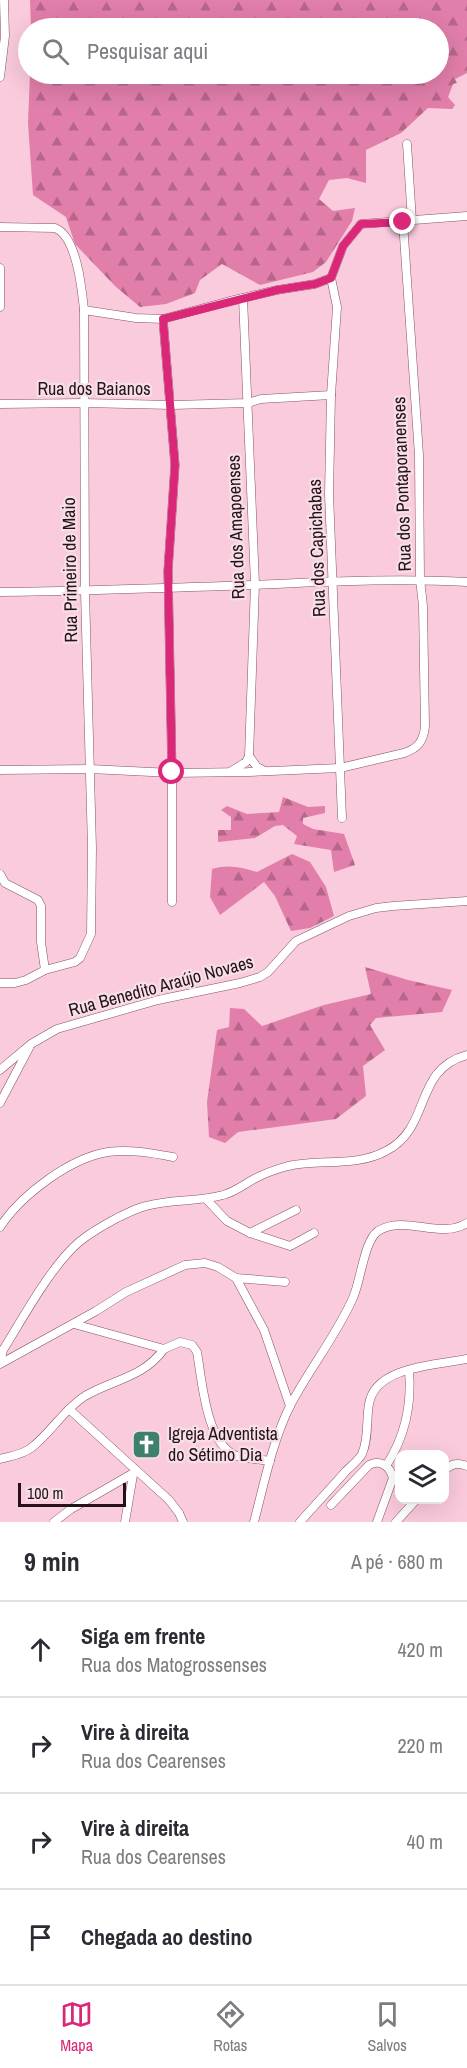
<!DOCTYPE html>
<html lang="pt">
<meta charset="utf-8">
<style>
:root{--surface:#fff;--page:#f2f2f3;--text:#2b2b33;--muted:#7c7c81;--line:#e1e1e2;--accent:#db2777}
body{margin:0;font-family:"Archivo Narrow",sans-serif;background:var(--page);color:var(--text)}
.controls{position:absolute;right:18px;bottom:18px;display:grid;overflow:hidden;border-radius:12px;box-shadow:0 6px 24px #0002}
.controls button{width:54px;height:54px;display:grid;place-items:center;padding:0;border:0;border-bottom:2px solid var(--line);background:var(--surface);color:var(--text);font:30px sans-serif}
.scale{position:absolute;left:18px;bottom:15px;width:108px;box-sizing:border-box;padding-left:6px;border:3px solid #26121a;border-top:0;font-size:16px;line-height:21px;white-space:nowrap;color:#26121a;-webkit-text-stroke:4px #f7dfe8;paint-order:stroke}
.stop{position:absolute;width:18px;height:18px;margin:-14px;border:4px solid #db2777;border-radius:50%;background:#fff}
.stop.end{background:#db2777;border-color:#fff;box-shadow:0 2px 6px #0008}
.list{margin:0;padding:0;list-style:none}
h2{display:flex;justify-content:space-between;align-items:center;height:78px;margin:0;padding:0 24px;font-size:26px}
h2 small{font-size:20px;font-weight:400;color:var(--muted)}
.list li{display:grid;grid-template-columns:39px 1fr auto;gap:18px;align-items:center;box-sizing:border-box;height:96px;padding:0 24px;border-top:2px solid var(--line)}
.list b{display:block;font-size:22px;white-space:nowrap}
.list p{margin:0;font-size:20px;white-space:nowrap;color:var(--muted)}
.list em{font-size:20px;font-style:normal;color:var(--muted)}
.icon{flex:none;width:33px;height:33px;fill:none;stroke:currentColor;stroke-width:2;stroke-linecap:round;stroke-linejoin:round}
.map{position:relative;flex:none;width:467px;height:1522px;overflow:hidden}
.search{position:absolute;background:var(--surface);box-shadow:0 6px 24px #0002;left:18px;right:18px;top:18px;height:66px;display:flex;align-items:center;gap:15px;box-sizing:border-box;padding:0 21px;border-radius:33px;color:var(--muted);font-size:22px}
.sheet{height:462px;background:var(--surface)}
nav{display:flex;justify-content:space-around;align-items:center;box-sizing:border-box;height:84px;border-top:2px solid var(--line);background:var(--surface);font-size:16px;color:var(--muted)}
nav a{display:grid;justify-items:center;gap:3px}
nav .on{color:var(--accent)}
.map>svg:first-child{display:block}
.forest{fill:url(#forest-firs)}
.lines{fill:none;stroke-linecap:round;stroke-linejoin:round}
.minor-casing{stroke:#855368;stroke-width:9}
.minor{stroke:#fff;stroke-width:8}
.route{stroke:#db2777;stroke-width:8}
.labels{text-anchor:middle;stroke-width:4.5;stroke-linejoin:round;paint-order:stroke}
.street-label{font-size:18px;fill:#26121a;stroke:#f7dfe8}
.poi-label{font-size:18px;fill:#26121a;stroke:#f7dfe8;text-anchor:start}
</style>
<div class="map">
<svg width="467" height="1522" viewBox="0 0 467 1522">
<defs>
<pattern id="forest-firs" width="22" height="20" patternUnits="userSpaceOnUse" patternTransform="scale(1.5)"><rect width="22" height="20" fill="#e17eaa"/><path d="M5 1l3.5 6h-7zM16 11l3.5 6h-7z" fill="#b6668a"/></pattern>
</defs>
<rect width="100%" height="100%" fill="#facadd"/>
<!-- forest -->
<g class="forest">
<polygon points="30,0 467,0 467,73 455,79 457,83 453,84 448,97 455,105 452,109 428,108 401,133 366,150 366,183 347,178 329,180 319,199 333,211 355,208 352,221 326,262 313,272 260,285 222,264 200,280 195,293 166,304 140,307 115,286 75,244 66,217 33,195 28,123 30,74 438,74 438,28 31,28"/>
<polygon points="283,797 308,807 325,806 325,813 303,818 303,824 313,829 344,834 355,865 334,872 331,850 294,844 297,836 283,825 275,826 255,838 218,842 218,830 231,830 231,817 221,810 227,806 247,814 279,812"/>
<path d="M 292,854 L 310,862 L 326,887 L 334,916 L 310,928 L 291,931 L 275,896 L 264,882 L 220,915 L 210,897 L 212,869 C 227,864 242,867 257,872 Z"/>
<polygon points="365,967 408,980 452,990 442,1012 376,1018 370,1025 385,1050 363,1066 366,1096 336,1119 238,1132 225,1143 209,1137 207,1102 217,1030 229,1027 230,1008 244,1009 262,1026 324,1005 371,994"/>
</g>
<g class="lines">
<defs>
<g id="minor">
<polyline points="0,77 5,36 4,0"/>
<polyline points="407,144 412,221"/>
<path d="M 0,227 L 55,228 C 77,236 82,290 84,310 L 85,591 L 92,848 L 91,934 L 80,958 L 75,962 L 45,970 L 26,980 L 15,983 L 0,983"/>
<polyline points="0,268 0,307"/>
<polyline points="243,298 255,584 249,756"/>
<polyline points="84,310 136,318 163,319 230,301 277,290 315,284 331,278"/>
<polyline points="163,319 175,465 168,571 172,773 172,902"/>
<polyline points="0,404 83,403 172,405 248,403 261,399 331,395"/>
<path d="M 0,592 C 84,591 168,588 252,585 C 324,582 395,578 467,582"/>
<path d="M 0,770 L 90,769 L 172,773 L 248,772 L 340,768 L 404,753 C 418,748 423,742 425,727 L 423,606 L 420,579 L 419,455 L 403,222"/>
<polyline points="230,772 246,762 249,756 257,767 265,771"/>
<polyline points="342,818 329,494 331,395 337,307 331,278 343,246 361,224 467,216"/>
<polyline points="0,874 5,883 38,900 41,906 41,942 45,970"/>
<polyline points="0,1070 31,1044 57,1029 158,1000 240,983 260,977 268,972 296,941 349,916 376,908 393,906 467,901"/>
<polyline points="0,1103 29,1048"/>
<polyline points="206,1199 227,1221 250,1233 290,1246 314,1233"/>
<path d="M 0,1227 C 21,1195 70,1158 108,1152 C 129,1149 152,1153 173,1157"/>
<polyline points="250,1233 296,1210"/>
<polyline points="236,1278 264,1330 290,1406"/>
<path d="M 74,1324 L 164,1349 L 180,1342 L 192,1345 L 197,1352 C 202,1380 206,1445 237,1456 C 247,1459 259,1459 270,1461"/>
<path d="M 0,1363 L 3,1350 C 23,1318 51,1266 79,1242 C 90,1233 104,1225 117,1218 C 126,1214 136,1208 146,1206 C 171,1199 198,1202 223,1195 C 235,1192 243,1185 254,1179 C 265,1173 277,1169 288,1166 C 320,1159 357,1167 386,1151 C 432,1128 413,1069 467,1055"/>
<polyline points="0,1364 96,1311 126,1292 185,1265 205,1263 218,1267 236,1278 285,1282"/>
<polyline points="69,1409 169,1500 179,1513 183,1522"/>
<path d="M 0,1459 C 10,1456 22,1455 31,1448 C 51,1433 63,1410 85,1396 C 114,1379 143,1378 164,1349"/>
<path d="M 386,1466 C 405,1437 412,1404 409,1370"/>
<path d="M 444,1470 C 452,1464 458,1462 467,1466"/>
<path d="M 331,1505 L 369,1465 C 380,1459 390,1466 393,1478 L 377,1522"/>
<polyline points="54,1522 71,1509 137,1471"/>
<polyline points="125,1522 133,1475"/>
<path d="M 254,1522 C 264,1484 273,1439 291,1404 C 310,1368 336,1336 353,1298 C 361,1280 364,1241 378,1231 C 405,1214 440,1240 467,1223"/>
<path d="M 300,1522 C 315,1505 331,1488 346,1471 C 351,1466 359,1460 362,1454 C 369,1439 366,1419 369,1404 C 375,1366 437,1365 467,1359"/>
<polyline points="396,1522 416,1500"/>
</g>
</defs>
<!-- minor casing -->
<use href="#minor" class="minor-casing"/>
<!-- minor -->
<use href="#minor" class="minor"/>
</g>
<g class="lines">
<!-- route -->
<polyline class="route" points="172,772 168,571 175,465 163,319 277,290 315,284 331,278 343,246 361,224 403,222"/>
</g>
<!-- icons -->
<defs>
<symbol id="church-square" viewBox="-11 -11 22 22"><rect x="-9" y="-9" width="18" height="18" rx="4" fill="#3f7f6d" stroke="#f7dfe8"/><path d="M-1.2-6h2.4v3.5h3.3v2.4h-3.3V6h-2.4V-.1h-3.3v-2.4h3.3Z" fill="#fff"/></symbol>
</defs>
<g fill-rule="evenodd">
<use href="#church-square" x="130" y="1428" width="33" height="33"/>
</g>
<g class="labels">
<!-- street labels -->
<g class="street-label">
<text x="94" y="395">Rua dos Baianos</text>
<text transform="translate(402 484) rotate(-92)" y="6">Rua dos Pontaporanenses</text>
<text transform="translate(236 527) rotate(-92)" y="6">Rua dos Amapoenses</text>
<text transform="translate(317 548) rotate(-92)" y="6">Rua dos Capichabas</text>
<text transform="translate(70 570) rotate(-91)" y="6">Rua Primeiro de Maio</text>
<text transform="translate(161 986) rotate(-15)" y="6">Rua Benedito Araújo Novaes</text>
</g>
<!-- poi labels -->
<g class="poi-label">
<text x="168" y="1440">Igreja Adventista<tspan x="168" dy="21">do Sétimo Dia</tspan></text>
</g>
</g>
</svg>
<div class="controls">
<button><svg class="icon" aria-label="layers" viewBox="0 0 24 24"><path d="M12 4l9 5-9 5-9-5zM3 14l9 5 9-5"/></svg></button>
</div>
<div class="scale">100 m</div>
<div class="stop" style="left:172px;top:772px"></div>
<div class="stop end" style="left:403px;top:222px"></div>
<div class="search"><svg class="icon" aria-label="search" viewBox="0 0 24 24"><circle cx="10" cy="10" r="6"/><path d="M15 15l6 6"/></svg>Pesquisar aqui</div>
</div>
<section class="sheet">
<h2>9 min<small>A pé · 680 m</small></h2>
<ul class="list">
<li><svg class="icon" aria-label="ahead" viewBox="0 0 24 24"><path d="M12 20V5M6 11l6-6 6 6"/></svg><div><b>Siga em frente</b><p>Rua dos Matogrossenses</p></div><em>420 m</em></li>
<li><svg class="icon" aria-label="right" viewBox="0 0 24 24"><path d="M7 20v-9h11M14 6l5 5-5 5"/></svg><div><b>Vire à direita</b><p>Rua dos Cearenses</p></div><em>220 m</em></li>
<li><svg class="icon" aria-label="right" viewBox="0 0 24 24"><path d="M7 20v-9h11M14 6l5 5-5 5"/></svg><div><b>Vire à direita</b><p>Rua dos Cearenses</p></div><em>40 m</em></li>
<li><svg class="icon" aria-label="arrive" viewBox="0 0 24 24"><path d="M6 21V4h12l-3 4 3 4H6"/></svg><div><b>Chegada ao destino</b></div></li>
</ul>
</section>
<nav>
<a class="on"><svg class="icon" aria-label="map" viewBox="0 0 24 24"><path d="M3 6l6-2 6 2 6-2v14l-6 2-6-2-6 2zM9 4v14M15 6v14"/></svg>Mapa</a>
<a><svg class="icon" aria-label="directions" viewBox="0 0 24 24"><path d="M12 3l9 9-9 9-9-9zM9 14v-3h6M13 9l2 2-2 2"/></svg>Rotas</a>
<a><svg class="icon" aria-label="saved" viewBox="0 0 24 24"><path d="M7 4h10v16l-5-4-5 4z"/></svg>Salvos</a>
</nav>
